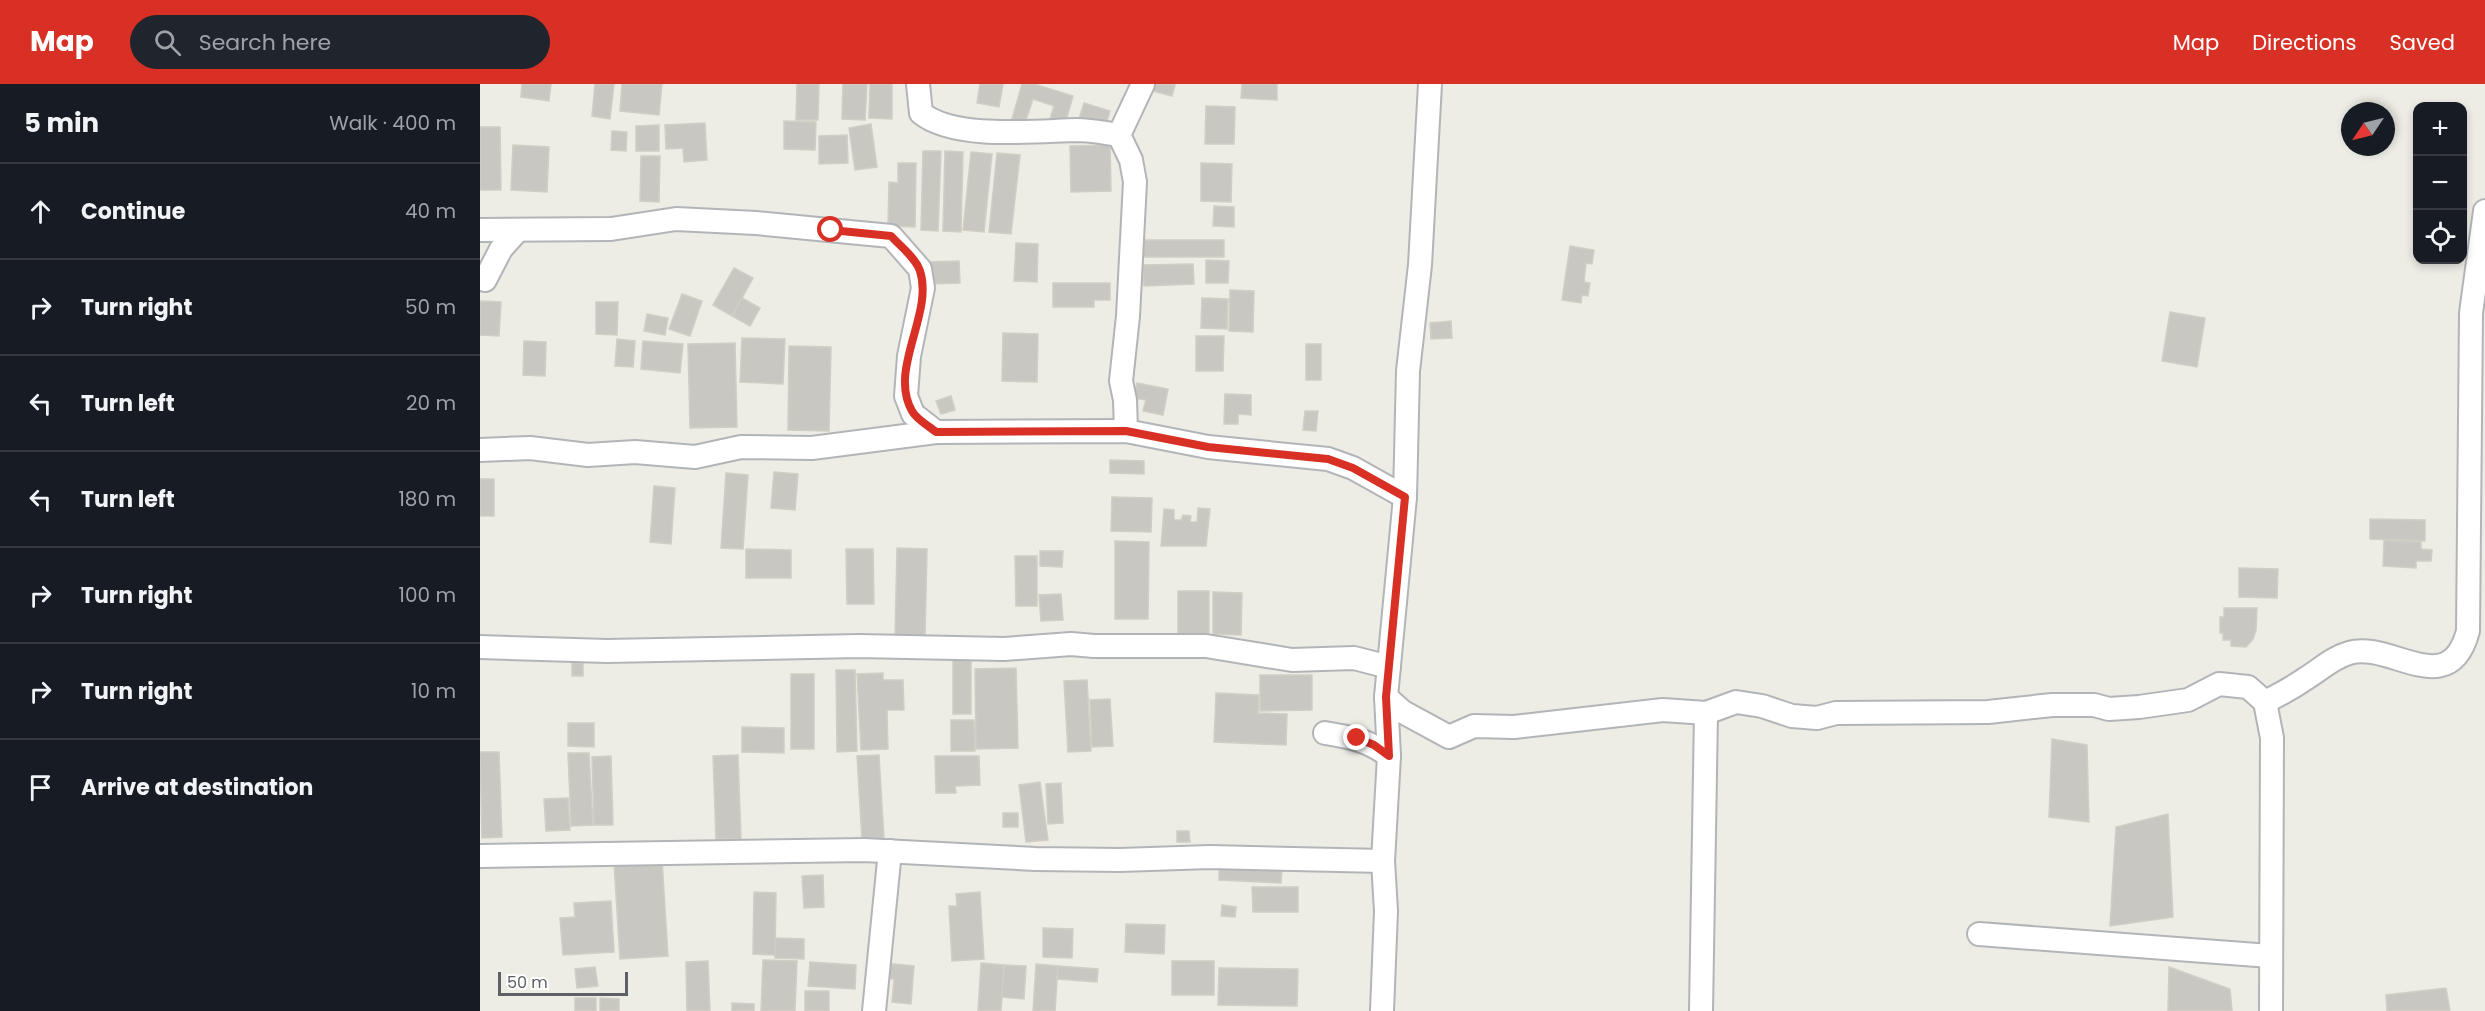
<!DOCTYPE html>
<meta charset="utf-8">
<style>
:root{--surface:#171b24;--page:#20242c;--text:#f1f3f6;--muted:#9ea1a6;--line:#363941;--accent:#d93025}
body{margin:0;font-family:Poppins,sans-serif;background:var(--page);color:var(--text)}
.controls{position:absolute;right:18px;top:18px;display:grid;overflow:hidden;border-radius:12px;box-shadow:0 3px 9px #0003}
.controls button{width:54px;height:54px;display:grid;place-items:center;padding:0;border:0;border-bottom:2px solid var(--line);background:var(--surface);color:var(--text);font:30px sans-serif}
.compass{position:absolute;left:1861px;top:18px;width:54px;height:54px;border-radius:50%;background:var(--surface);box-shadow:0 3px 9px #0003;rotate:235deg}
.scale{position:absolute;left:18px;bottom:15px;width:130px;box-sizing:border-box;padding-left:6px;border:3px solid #5d6064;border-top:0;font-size:16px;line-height:21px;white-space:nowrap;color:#5d6064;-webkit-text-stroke:4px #fff;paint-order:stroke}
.stop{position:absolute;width:18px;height:18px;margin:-14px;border:4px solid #d93025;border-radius:50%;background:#fff}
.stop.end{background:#d93025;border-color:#fff;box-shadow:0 2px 6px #0008}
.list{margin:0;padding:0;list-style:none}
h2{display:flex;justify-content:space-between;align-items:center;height:78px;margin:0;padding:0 24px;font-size:26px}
h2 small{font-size:20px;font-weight:400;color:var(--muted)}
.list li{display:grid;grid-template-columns:39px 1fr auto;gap:18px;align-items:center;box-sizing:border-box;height:96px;padding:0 24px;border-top:2px solid var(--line)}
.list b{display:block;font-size:22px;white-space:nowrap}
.list em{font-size:20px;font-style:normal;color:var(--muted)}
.icon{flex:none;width:33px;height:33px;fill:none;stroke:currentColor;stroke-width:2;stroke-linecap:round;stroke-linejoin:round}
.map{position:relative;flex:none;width:2005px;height:927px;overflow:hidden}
header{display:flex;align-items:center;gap:36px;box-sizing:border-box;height:84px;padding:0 30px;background:var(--accent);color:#fff}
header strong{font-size:28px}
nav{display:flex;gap:33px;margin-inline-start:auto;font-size:21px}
.search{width:420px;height:54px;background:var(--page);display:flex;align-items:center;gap:15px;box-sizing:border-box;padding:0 21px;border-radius:33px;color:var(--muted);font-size:22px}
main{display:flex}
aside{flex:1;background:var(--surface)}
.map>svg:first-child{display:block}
.building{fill:#c9c7c2;stroke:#d1cec4;stroke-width:1.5}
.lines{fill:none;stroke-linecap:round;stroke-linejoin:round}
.minor-casing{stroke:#b2b5b8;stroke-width:26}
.minor{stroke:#fff;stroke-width:22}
.route{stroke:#d93025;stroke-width:8}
</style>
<header>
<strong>Map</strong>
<div class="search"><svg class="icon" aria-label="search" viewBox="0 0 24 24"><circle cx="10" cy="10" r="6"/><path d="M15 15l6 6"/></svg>Search here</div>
<nav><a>Map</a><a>Directions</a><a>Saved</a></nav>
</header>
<main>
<aside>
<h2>5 min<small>Walk · 400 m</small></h2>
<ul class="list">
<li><svg class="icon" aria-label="ahead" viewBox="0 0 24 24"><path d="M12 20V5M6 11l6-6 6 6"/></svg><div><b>Continue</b></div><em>40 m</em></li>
<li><svg class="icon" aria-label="right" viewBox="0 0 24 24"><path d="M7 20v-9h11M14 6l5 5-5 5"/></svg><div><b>Turn right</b></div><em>50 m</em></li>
<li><svg class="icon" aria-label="left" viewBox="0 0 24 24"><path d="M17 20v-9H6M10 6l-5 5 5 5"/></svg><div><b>Turn left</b></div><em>20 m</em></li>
<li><svg class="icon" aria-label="left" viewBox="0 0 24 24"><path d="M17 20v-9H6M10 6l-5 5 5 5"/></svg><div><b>Turn left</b></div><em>180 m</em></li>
<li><svg class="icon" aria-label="right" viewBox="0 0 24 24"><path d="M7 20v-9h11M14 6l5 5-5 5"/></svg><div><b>Turn right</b></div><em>100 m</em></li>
<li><svg class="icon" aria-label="right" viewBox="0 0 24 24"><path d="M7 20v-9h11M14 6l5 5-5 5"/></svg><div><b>Turn right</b></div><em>10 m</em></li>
<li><svg class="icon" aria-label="arrive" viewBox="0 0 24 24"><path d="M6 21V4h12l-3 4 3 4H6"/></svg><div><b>Arrive at destination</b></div></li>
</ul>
</aside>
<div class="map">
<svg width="2005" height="927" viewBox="0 0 2005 927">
<rect width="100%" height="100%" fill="#edece5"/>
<!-- building -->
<g class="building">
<polygon points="42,0 71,0 69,17 41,13"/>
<polygon points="115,0 134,0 130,35 112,32"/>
<polygon points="142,0 182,0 179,31 140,27"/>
<polygon points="317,0 339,0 338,36 316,36"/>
<polygon points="363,0 387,0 385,36 362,35"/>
<polygon points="390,0 412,0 412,35 389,34"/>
<polygon points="500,0 523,0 519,23 497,19"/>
<polygon points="542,0 554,0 593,12 585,40 570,35 574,22 553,15 545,39 532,35"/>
<polygon points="670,0 695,1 692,12 669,6"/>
<polygon points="762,0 797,0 797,16 761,14"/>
<polygon points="604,19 630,27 626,40 598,38"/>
<polygon points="726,22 755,23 754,60 725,60"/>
<polygon points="304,37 336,38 335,66 304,65"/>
<polygon points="225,39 227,76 204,78 203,64 186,65 185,41"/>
<polygon points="391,40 397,83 375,86 369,44"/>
<polygon points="179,41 179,67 156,67 156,42"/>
<polygon points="0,43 20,43 21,106 0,106"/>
<polygon points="132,47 147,48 146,67 131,66"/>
<polygon points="367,51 368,79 339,80 339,52"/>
<polygon points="33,61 69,63 67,108 31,106"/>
<polygon points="630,61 631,107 591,108 590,62"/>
<polygon points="443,67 461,67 458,147 441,146"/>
<polygon points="465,67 483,68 481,148 463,147"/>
<polygon points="491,68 512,70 504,148 483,146"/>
<polygon points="517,69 540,71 531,150 509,148"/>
<polygon points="161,72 180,72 179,118 160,117"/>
<polygon points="418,79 436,79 435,143 408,142 409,98 418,99"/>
<polygon points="721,79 752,80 751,118 721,117"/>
<polygon points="734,122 754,123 754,143 733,142"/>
<rect x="660" y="156" width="84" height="17"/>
<polygon points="536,159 558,160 557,198 534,197"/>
<polygon points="1090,162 1114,166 1112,180 1106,179 1104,198 1110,199 1108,212 1102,211 1101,219 1082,216"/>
<polygon points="726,176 749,177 748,199 726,199"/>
<polygon points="479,177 480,199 448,200 448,178"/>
<polygon points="713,180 714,200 664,202 663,181"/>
<polygon points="254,184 273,194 252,232 233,221"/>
<polygon points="573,199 630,199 630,216 614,216 614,223 573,223"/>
<polygon points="750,206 774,207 773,248 749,247"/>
<polygon points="202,210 222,217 210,252 189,245"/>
<polygon points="262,214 280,224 270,242 252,232"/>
<polygon points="722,214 748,215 747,245 721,244"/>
<polygon points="0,217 21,218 19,252 0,251"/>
<polygon points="116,218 138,218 137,251 116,250"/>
<polygon points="1690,228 1725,234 1717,283 1682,277"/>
<polygon points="167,230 188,234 185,251 164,247"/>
<polygon points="971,237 972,254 951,255 950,239"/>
<polygon points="523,249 558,250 557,298 522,297"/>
<polygon points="716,252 744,252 743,287 716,287"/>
<polygon points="262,254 305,255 303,300 260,298"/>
<polygon points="137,255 155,257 153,283 135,282"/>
<polygon points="44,257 66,258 65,292 43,291"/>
<polygon points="163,257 203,260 200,289 161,285"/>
<polygon points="255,259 257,343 210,344 208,260"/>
<rect x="826" y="260" width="15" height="36"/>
<polygon points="309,262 351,263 349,347 308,346"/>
<polygon points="657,299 688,305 683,331 663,327 666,316 654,314"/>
<polygon points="745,310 771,311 771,331 758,330 758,340 744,340"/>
<polygon points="471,312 475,326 461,330 456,317"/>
<polygon points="825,327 838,327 836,347 823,346"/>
<polygon points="630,376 664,377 664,390 630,389"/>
<polygon points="294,388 318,390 315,426 291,424"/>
<polygon points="246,389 268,391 263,465 241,464"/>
<rect x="0" y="395" width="14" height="37"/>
<polygon points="174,402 195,404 191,460 170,458"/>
<polygon points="632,413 672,414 671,448 631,447"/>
<polygon points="718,424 730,425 726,462 681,462 684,425 694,426 694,436 701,436 703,431 711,432 710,438 717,438"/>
<polygon points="1890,435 1945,436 1945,457 1890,455"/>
<polygon points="1904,456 1941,458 1941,465 1952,466 1951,477 1936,477 1936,484 1903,482"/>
<polygon points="635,457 669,458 668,535 635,535"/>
<polygon points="417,464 447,465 445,554 415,553"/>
<polygon points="266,465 311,466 311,494 266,494"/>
<polygon points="366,465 393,465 394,520 367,520"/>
<polygon points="560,467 583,467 582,483 560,482"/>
<polygon points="535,472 557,472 557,522 536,522"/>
<polygon points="1759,484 1798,485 1797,514 1759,513"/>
<rect x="698" y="507" width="31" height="43"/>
<polygon points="733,508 762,509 761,551 733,550"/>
<polygon points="581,510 583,536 561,537 559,511"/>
<polygon points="1744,524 1777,524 1776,546 1773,555 1766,563 1751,562 1751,556 1743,556 1743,549 1740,549 1740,533 1744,533"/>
<rect x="473" y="576" width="18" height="54"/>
<rect x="92" y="579" width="11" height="13"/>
<polygon points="536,584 538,664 496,665 495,585"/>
<polygon points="356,586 375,586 377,667 357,668"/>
<polygon points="403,589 403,596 423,596 424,626 407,626 408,665 381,666 377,590"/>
<rect x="311" y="590" width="23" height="75"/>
<polygon points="780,591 832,591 832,626 780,627"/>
<polygon points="607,596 611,667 588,668 584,597"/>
<polygon points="736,609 779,611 778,629 807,630 806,661 734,658"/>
<polygon points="630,615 633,662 612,663 610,616"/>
<polygon points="471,636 494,636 495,667 471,667"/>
<polygon points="88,639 114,639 114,663 88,662"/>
<polygon points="262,643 304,644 304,669 262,668"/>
<polygon points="1572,655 1607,661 1609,738 1569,733"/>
<polygon points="0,668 19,668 22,753 2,754"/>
<polygon points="88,669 109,669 113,741 91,742"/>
<polygon points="258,671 261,755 236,755 233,672"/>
<polygon points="399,671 404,755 382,756 377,672"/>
<polygon points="131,672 133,741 114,741 112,673"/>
<polygon points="455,672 499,672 500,701 475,702 476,709 456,709"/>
<polygon points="560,698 568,756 546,758 539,701"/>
<polygon points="581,699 583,739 568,740 566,700"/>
<polygon points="88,714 90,746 66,747 64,715"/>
<rect x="523" y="729" width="15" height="14"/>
<polygon points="1688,730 1693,833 1630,842 1636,743"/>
<polygon points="697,747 709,747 710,758 697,758"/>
<polygon points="182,776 188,872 140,875 134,779"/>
<polygon points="739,779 802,783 801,799 739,796"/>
<polygon points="343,791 344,823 324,824 322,792"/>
<polygon points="772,803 818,803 818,828 773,828"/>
<polygon points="274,808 296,809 295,871 273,870"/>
<polygon points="500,808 504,875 472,877 469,822 477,822 476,810"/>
<polygon points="131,817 134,868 83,871 80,834 95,833 94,819"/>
<polygon points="742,821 756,823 755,833 741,832"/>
<polygon points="646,840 685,841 684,870 645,868"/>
<polygon points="563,844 593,845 592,874 563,873"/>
<polygon points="295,854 324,855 324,875 295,874"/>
<polygon points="283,876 317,877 315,927 281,927"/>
<polygon points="228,877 230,927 207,927 206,878"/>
<rect x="692" y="877" width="42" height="34"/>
<polygon points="330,878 376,881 375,905 328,902"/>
<polygon points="404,879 434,882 431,920 412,918 414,895 403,894"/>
<polygon points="501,879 524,881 521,927 498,927"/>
<polygon points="556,880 578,882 575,927 553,927"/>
<polygon points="524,881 546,882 544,915 522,913"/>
<polygon points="578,882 618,885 617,898 577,895"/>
<polygon points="115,883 118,902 97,904 95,885"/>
<polygon points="1689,883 1750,905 1752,927 1688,927"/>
<polygon points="739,884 818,885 817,922 738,921"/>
<polygon points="1966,904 1970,927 1907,927 1906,911"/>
<rect x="325" y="907" width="24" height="20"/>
<rect x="95" y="914" width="21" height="13"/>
<polygon points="120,914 139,915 139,927 120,927"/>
<polygon points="252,919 274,920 274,927 252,927"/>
</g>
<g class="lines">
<defs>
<g id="minor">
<path d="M 438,0 L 441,29 C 474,56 555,47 597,46 C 611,46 625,49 639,51"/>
<polyline points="639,51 651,76 655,98 648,232 641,297 645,316 646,347"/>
<polyline points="639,51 663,0"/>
<polyline points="0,146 131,145 196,135 276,139 411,152 440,185 443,204 429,272 426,312 433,330 456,348"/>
<polyline points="5,196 21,165 38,146"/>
<polyline points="0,366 50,364 108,371 155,368 215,373 261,363 332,364 456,348 646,347 728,363 848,375 873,384 925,413"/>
<polyline points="0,563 127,567 379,562 524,565 591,560 614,562 726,562 812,576 874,574 909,583"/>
<polyline points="906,613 923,628 969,653 994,642 1034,643 1183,626 1226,629 1256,618 1282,622 1312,632 1337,634 1356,629 1508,628 1572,621 1614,621 1629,625 1659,623 1708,616 1739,600 1768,603 1785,618 1792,654 1791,927"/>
<path d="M 1785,618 C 1799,611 1812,604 1825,595 C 1840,586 1852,574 1869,569 C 1910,556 1969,619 1988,547 L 1991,229 L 2005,127"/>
<path d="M 845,649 C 870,653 888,656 909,672"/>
<polyline points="0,772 384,766 555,775 640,776 730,773 903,777"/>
<polyline points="1499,850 1790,872"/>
<polyline points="394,927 410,767"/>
<polyline points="902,927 906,827 903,777 909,672 906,613 925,413 928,287 940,181 950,0"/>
<polyline points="1221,927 1226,629"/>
</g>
</defs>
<!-- minor casing -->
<use href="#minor" class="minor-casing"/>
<!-- minor -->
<use href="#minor" class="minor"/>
</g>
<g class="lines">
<!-- route -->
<path class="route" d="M 351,146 L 411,152 C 420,162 436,174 440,187 C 454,230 408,285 432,327 C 437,336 449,342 456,348 L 646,347 L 728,363 L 848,375 L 873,384 L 925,413 L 906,613 L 909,672 L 894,661 L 877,654"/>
</g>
</svg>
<div class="controls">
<button>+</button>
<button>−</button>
<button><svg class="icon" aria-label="locate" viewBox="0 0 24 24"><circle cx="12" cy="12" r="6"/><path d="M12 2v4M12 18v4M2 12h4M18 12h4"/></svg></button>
</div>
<svg class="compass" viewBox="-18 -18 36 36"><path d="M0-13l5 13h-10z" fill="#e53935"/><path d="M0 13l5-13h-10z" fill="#9ea1a6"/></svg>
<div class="scale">50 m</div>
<div class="stop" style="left:351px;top:146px"></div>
<div class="stop end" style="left:877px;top:654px"></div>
</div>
</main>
